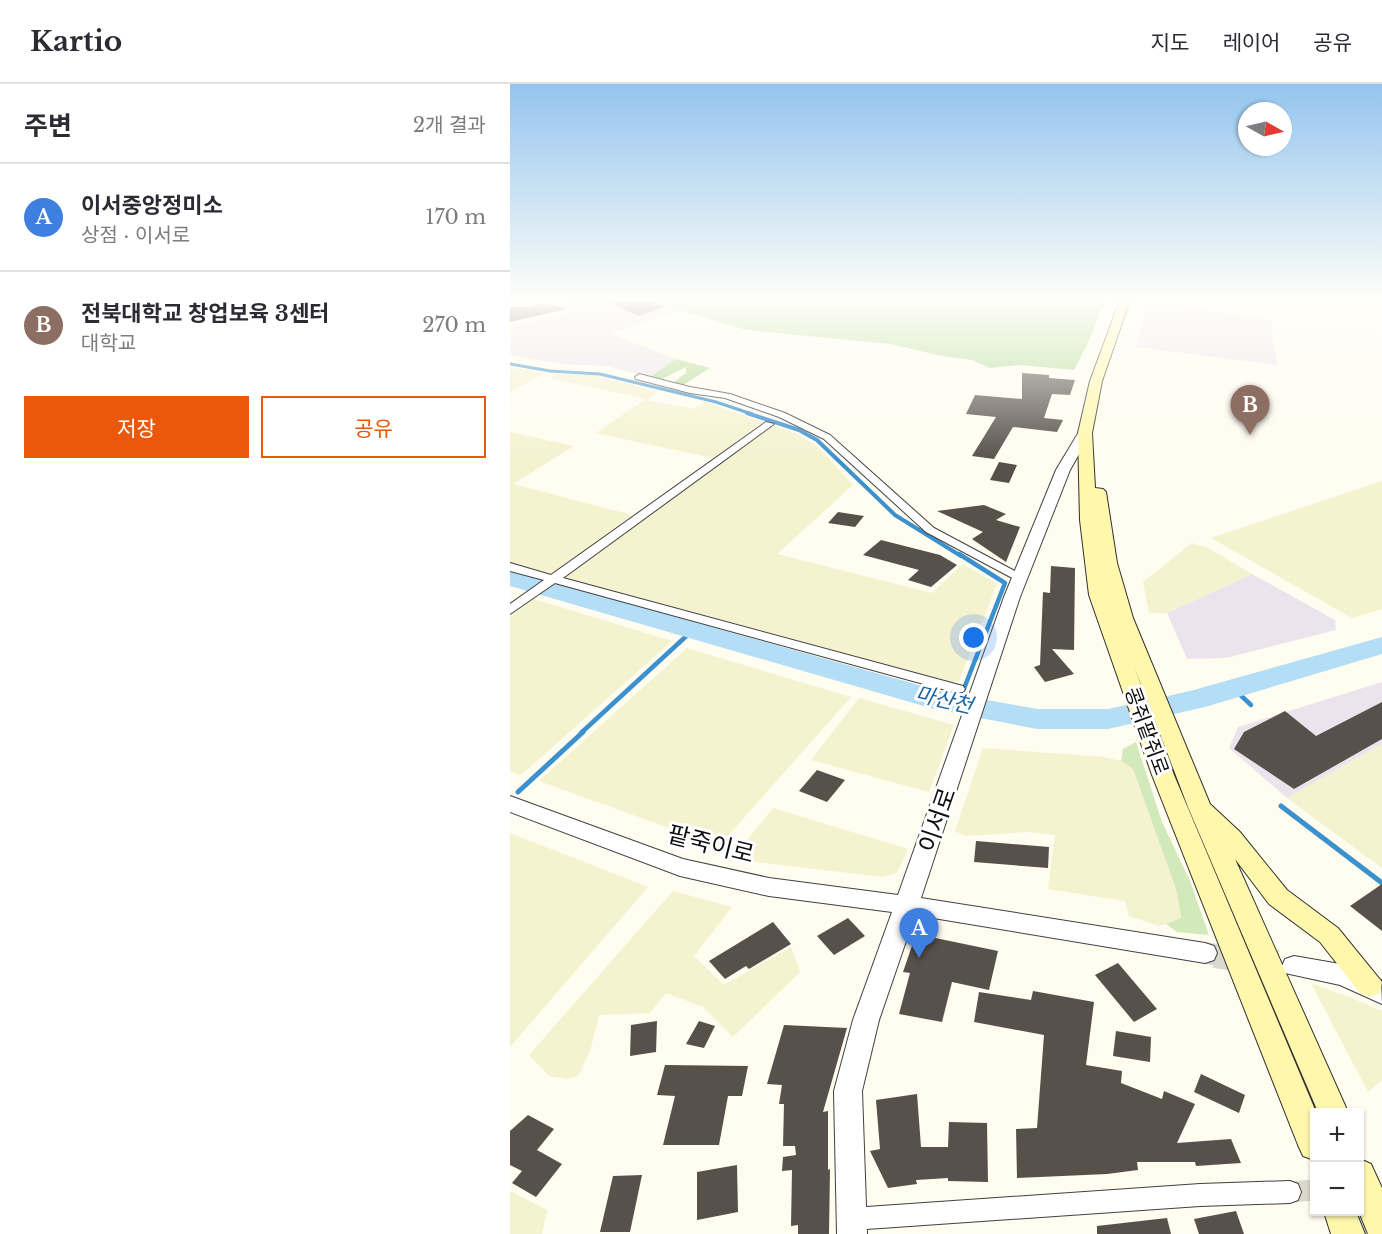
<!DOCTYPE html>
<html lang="ko">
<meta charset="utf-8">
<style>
:root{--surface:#fff;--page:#f2f2f3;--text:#2b2b33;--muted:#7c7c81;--line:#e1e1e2;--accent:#ea580c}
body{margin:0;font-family:"Libre Baskerville","Noto Sans KR",serif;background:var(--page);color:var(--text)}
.controls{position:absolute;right:18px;bottom:18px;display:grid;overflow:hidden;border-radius:0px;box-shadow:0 2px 4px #0004}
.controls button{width:54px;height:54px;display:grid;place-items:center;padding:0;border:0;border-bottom:2px solid var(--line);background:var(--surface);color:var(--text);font:30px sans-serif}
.compass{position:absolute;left:728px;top:18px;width:54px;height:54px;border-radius:50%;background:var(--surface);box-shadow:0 2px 4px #0004;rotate:98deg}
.you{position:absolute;left:464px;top:554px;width:21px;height:21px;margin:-15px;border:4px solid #fff;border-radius:50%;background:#1a73e8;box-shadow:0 0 0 9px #1a73e833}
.badge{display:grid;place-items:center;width:39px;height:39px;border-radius:50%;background:var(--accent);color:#fff;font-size:20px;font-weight:700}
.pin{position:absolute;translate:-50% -50px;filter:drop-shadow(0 2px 3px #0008)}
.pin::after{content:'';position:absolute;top:32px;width:21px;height:18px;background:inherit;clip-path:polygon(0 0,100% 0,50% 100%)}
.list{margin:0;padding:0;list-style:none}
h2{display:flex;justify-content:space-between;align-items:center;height:78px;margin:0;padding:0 24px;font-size:26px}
h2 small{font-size:20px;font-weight:400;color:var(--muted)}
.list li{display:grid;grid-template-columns:39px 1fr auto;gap:18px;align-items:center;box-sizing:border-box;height:108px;padding:0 24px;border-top:2px solid var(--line)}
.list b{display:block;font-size:22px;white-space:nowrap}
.list p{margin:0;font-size:20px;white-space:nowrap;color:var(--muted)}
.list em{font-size:20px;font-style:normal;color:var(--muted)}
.actions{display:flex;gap:12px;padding:18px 24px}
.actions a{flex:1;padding:14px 0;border:2px solid var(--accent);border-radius:0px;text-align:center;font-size:21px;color:var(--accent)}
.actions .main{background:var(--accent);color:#fff}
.map{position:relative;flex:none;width:872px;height:1150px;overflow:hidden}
header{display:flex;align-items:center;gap:36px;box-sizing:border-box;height:84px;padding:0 30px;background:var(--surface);border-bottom:2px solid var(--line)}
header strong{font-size:28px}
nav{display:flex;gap:33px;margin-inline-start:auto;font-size:21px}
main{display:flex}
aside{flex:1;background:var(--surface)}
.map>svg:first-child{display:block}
.industrial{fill:#ece3ed}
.farmland{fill:#f5f2d0}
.green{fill:#d2eab9}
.forest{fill:#b5db98}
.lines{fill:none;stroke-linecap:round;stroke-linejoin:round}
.stream-far3{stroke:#3b91ce;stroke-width:3}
.stream-far2{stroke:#3b91ce;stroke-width:4}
.stream-far1{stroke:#3b91ce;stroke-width:4.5}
.stream{stroke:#3b91ce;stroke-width:5}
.river{fill:#b4ddf6;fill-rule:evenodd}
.building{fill:#57504b}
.minor-tunnel{stroke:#dbd8ce;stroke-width:21;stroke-dasharray:21 10;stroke-linecap:butt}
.tertiary-tunnel-far1{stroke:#dbd8ce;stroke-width:22;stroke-dasharray:22 11;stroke-linecap:butt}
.tertiary-tunnel{stroke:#dbd8ce;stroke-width:28;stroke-dasharray:28 14;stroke-linecap:butt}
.minor-casing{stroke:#414141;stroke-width:2}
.tertiary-casing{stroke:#414141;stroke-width:2}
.secondary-casing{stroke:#303030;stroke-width:2}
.minor{fill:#fff;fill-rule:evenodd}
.tertiary{fill:#fff;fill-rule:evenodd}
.secondary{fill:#fff7ab;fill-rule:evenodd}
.labels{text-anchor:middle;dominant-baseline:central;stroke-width:6;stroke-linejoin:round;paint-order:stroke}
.street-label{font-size:20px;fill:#0e0e0e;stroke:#fff}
.water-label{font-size:21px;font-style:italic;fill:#1763a1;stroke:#fff}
.near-street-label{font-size:24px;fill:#0e0e0e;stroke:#fff}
</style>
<header>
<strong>Kartio</strong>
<nav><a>지도</a><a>레이어</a><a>공유</a></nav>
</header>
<main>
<aside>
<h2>주변<small>2개 결과</small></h2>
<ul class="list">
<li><span class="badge" style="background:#3f7fe0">A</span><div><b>이서중앙정미소</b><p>상점 · 이서로</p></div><em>170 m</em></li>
<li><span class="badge" style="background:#8d6e63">B</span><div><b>전북대학교 창업보육 3센터</b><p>대학교</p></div><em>270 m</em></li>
</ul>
<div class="actions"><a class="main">저장</a><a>공유</a></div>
</aside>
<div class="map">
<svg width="872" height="1150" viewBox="0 0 872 1150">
<rect width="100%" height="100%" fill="#fffcf0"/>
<!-- industrial -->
<g class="industrial">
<path d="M 48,216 L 137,216 L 173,225 L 103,248 L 106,252 L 166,275 L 140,293 L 96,282 L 52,280 L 0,271 L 2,242 L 59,228 Z"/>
<path d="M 637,216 L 761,236 L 767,281 L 626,263 Z"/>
<path d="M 742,490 L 825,536 L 826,546 L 716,574 L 677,575 L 657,529 Z"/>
<path d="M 872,598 L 872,660 L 777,714 L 719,664 L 728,643 Z"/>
</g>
<!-- farmland -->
<g class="farmland">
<path d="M 0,283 L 35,289 L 0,308 Z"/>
<path d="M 47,290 L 82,291 L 148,307 L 138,316 L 182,325 L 195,318 L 252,338 L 203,374 L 86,349 L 136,315 L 39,294 Z"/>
<path d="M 263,341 L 287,350 L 308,363 L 343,401 L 267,470 L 422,509 L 453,480 L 487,500 L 449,597 L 440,599 L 54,494 Z"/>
<path d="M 0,348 L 64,362 L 3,400 L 122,431 L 41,491 L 0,479 Z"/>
<path d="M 872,397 L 872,525 L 842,534 L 701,454 Z"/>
<path d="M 682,459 L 698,464 L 742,490 L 657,529 L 639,529 L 633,498 Z"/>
<path d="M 24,515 L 162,557 L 11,691 L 0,687 L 0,532 Z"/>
<path d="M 177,564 L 341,613 L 209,762 L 29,697 Z"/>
<path d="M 349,614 L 444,641 L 419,708 L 301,676 Z"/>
<path d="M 872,660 L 872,784 L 777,714 Z"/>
<path d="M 473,664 L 594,673 L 611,677 L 623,685 L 667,808 L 671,835 L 649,842 L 619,832 L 615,817 L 538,805 L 545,751 L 518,748 L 455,752 L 445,747 Z"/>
<path d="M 263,724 L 398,765 L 387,789 L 373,793 L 229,776 L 227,769 Z"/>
<path d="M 0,749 L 138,803 L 0,963 Z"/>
<path d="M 163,807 L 222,823 L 184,872 L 214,901 L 281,863 L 290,888 L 223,953 L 193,923 L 156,909 L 140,929 L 89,931 L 81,964 L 69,991 L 58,995 L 39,992 L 19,971 Z"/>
<path d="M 801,899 L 842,914 L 872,927 L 872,996 L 858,1008 Z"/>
<path d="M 0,1107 L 37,1126 L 32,1150 L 0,1150 Z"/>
</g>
<!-- green -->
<path class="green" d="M 626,658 L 652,738 L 680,797 L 699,851 L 667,848 L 656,840 L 671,834 L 667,808 L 623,685 L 611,677 L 613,665 Z"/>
<!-- forest -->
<g class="forest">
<path d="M 137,216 L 595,216 L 579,257 L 564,286 L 511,281 L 480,284 L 462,276 L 432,272 L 380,260 L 236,246 Z"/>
<path d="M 166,275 L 200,284 L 172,302 L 164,298 L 176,289 L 176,283 L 152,295 L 140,293 Z"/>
</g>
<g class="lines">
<!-- stream-far3 -->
<path class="stream-far3" d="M 0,280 L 40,287 L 90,290 L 206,318 L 242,330"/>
<!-- stream-far2 -->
<path class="stream-far2" d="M 237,329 L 289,346 L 307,356 L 385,431 L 451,472"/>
<!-- stream-far1 -->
<g class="stream-far1">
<path d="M 723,604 L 741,621"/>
<path d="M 448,620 L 495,499 L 449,470"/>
<path d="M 71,649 L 184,545"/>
</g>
<!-- stream -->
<g class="stream">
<path d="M 8,708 L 73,648"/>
<path d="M 771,722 L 872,799"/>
</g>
<!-- river -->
<path class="river" d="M 0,486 L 437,609 L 527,625 L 598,625 L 680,607 L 872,553 L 872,570 L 695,623 L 598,645 L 527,645 L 424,625 L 0,502 Z"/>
</g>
<!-- building -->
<g class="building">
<path d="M 92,216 L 133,216 L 154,223 L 129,232 Z"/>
<path d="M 32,219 L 57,225 L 0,238 L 0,223 L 21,223 Z"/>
<path d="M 512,289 L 539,291 L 539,294 L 565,296 L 560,311 L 542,310 L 534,334 L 553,336 L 547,348 L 503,343 L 484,375 L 462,372 L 486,333 L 456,330 L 465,311 L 512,315 Z"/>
<path d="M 489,378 L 507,381 L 499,399 L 480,396 Z"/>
<path d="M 474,421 L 496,430 L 486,436 L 510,443 L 496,478 L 462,455 L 473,448 L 427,427 Z"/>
<path d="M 328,428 L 354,432 L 345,443 L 318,439 Z"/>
<path d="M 371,456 L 430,471 L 447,481 L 421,503 L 398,496 L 409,486 L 353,471 Z"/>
<path d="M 541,482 L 565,484 L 564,566 L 542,565 L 564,590 L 535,598 L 524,583 L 530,581 L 533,508 L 540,509 Z"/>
<path d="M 872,618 L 872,655 L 784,705 L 724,665 L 734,648 L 775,627 L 806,652 Z"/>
<path d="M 307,686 L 335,696 L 317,718 L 289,707 Z"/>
<path d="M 466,757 L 539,763 L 538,784 L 464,778 Z"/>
<path d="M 872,800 L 872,847 L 840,822 Z"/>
<path d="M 338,834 L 355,852 L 324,871 L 307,852 Z"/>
<path d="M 263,838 L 281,860 L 239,885 L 236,882 L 215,895 L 199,877 Z"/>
<path d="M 406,850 L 488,867 L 479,906 L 442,898 L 432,938 L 389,930 L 400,889 L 393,888 Z"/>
<path d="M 608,879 L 647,925 L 624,938 L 585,891 Z"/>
<path d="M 523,907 L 584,918 L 576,981 L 612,987 L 611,999 L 652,1015 L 654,1007 L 685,1020 L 667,1059 L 721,1055 L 731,1079 L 686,1082 L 685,1078 L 627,1078 L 628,1086 L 597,1090 L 507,1094 L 506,1045 L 527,1044 L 534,951 L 464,938 L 469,908 L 521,916 Z"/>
<path d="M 147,937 L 146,968 L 120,972 L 121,941 Z"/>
<path d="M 189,937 L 205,942 L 194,964 L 176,960 Z"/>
<path d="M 274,941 L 337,944 L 313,1028 L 318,1027 L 318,1086 L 320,1085 L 319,1150 L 288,1150 L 288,1141 L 281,1142 L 282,1086 L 272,1087 L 273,1073 L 286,1071 L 285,1062 L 273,1062 L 274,1020 L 269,1020 L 272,1001 L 257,1000 Z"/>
<path d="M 606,947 L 641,953 L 640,978 L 603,972 Z"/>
<path d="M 155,981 L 238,982 L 232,1012 L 218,1012 L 209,1061 L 153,1061 L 165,1012 L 147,1011 Z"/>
<path d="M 691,990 L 735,1011 L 729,1029 L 684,1008 Z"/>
<path d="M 407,1010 L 411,1063 L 438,1063 L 439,1038 L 477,1039 L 478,1098 L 438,1097 L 438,1094 L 406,1096 L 407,1100 L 378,1104 L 360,1067 L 370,1065 L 366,1016 Z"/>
<path d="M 18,1031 L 44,1045 L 27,1066 L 52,1080 L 26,1113 L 2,1099 L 12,1087 L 0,1081 L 0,1047 Z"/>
<path d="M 227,1081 L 228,1128 L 187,1136 L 187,1088 Z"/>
<path d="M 132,1091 L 120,1148 L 90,1148 L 103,1092 Z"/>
<path d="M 726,1127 L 734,1150 L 689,1150 L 684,1135 Z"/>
<path d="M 657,1134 L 661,1150 L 587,1150 L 587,1142 Z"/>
</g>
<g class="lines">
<!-- minor-tunnel -->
<path class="minor-tunnel" d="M 780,1108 L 804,1106"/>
<!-- tertiary-tunnel-far1 -->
<path class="tertiary-tunnel-far1" d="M 695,869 L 714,872"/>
<!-- tertiary-tunnel -->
<path class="tertiary-tunnel" d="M 705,870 L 767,880"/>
<defs>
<g id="minor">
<path d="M 129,290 L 180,303 L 220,310 L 275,329 L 320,351 L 424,444 L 516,493 L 514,496 L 506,496 L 416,448 L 314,355 L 269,333 L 215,314 L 180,309 L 126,295 L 125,293 Z"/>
<path d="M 256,338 L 264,340 L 53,494 L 453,602 L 455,605 L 453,608 L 443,608 L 45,499 L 0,530 L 0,520 L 34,496 L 0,487 L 0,479 L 41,491 Z"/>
<path d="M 780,1097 L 788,1100 L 791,1108 L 788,1116 L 780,1119 L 690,1122 L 342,1146 L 334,1143 L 331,1135 L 334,1127 L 342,1124 L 690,1100 Z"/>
</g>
<g id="tertiary">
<path d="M 575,345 L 581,349 L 560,386 L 510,513 L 411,814 L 695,859 L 704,862 L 707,869 L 704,876 L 695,879 L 405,831 L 369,936 L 352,1007 L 357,1150 L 327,1150 L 324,1007 L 343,936 L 382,828 L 259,812 L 170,792 L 0,728 L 0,712 L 173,775 L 259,794 L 388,811 L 494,513 L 546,386 L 570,346 Z"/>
<path d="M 784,872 L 830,880 L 871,896 L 872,920 L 830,901 L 775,889 L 772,882 L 775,875 Z"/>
</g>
<g id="secondary">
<path d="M 610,216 L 620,216 L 592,297 L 582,349 L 585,404 L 593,405 L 596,408 L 607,479 L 623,534 L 700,720 L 730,748 L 777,806 L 828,844 L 872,898 L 870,909 L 860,913 L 850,909 L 810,858 L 759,820 L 725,775 L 838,1028 L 808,1028 L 678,723 L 624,582 L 664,691 L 806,1028 L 804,1076 L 793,1072 L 788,1061 L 642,691 L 579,511 L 570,436 L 568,349 L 580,297 Z"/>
<path d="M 850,1075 L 861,1080 L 872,1104 L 872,1150 L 858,1150 L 849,1128 Z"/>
<path d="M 814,1128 L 846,1128 L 855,1150 L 821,1150 Z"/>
</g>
</defs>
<!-- minor casing -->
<use href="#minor" class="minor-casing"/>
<!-- tertiary casing -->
<use href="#tertiary" class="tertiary-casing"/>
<!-- secondary casing -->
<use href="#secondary" class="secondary-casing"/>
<!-- minor -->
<use href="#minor" class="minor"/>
<!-- tertiary -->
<use href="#tertiary" class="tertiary"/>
<!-- secondary -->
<use href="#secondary" class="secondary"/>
</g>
<!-- sky -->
<linearGradient id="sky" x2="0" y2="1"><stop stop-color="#93c4ee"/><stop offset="0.57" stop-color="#fffef8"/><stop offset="1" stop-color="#fffef8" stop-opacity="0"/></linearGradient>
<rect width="872" height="377" fill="url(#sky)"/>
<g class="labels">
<!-- street labels -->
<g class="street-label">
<text transform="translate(637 647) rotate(70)">콩쥐팥쥐로</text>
</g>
<!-- water labels -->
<g class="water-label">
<text transform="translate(434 616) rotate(13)">마산천</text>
</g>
<!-- near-street labels -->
<g class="near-street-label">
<text transform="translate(427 736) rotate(-71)">이서로</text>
<text transform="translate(201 760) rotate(14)">팥죽이로</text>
</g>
</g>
</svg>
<div class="controls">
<button>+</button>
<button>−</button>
</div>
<svg class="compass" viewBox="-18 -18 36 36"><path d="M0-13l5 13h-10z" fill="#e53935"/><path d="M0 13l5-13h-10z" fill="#7c7c81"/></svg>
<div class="you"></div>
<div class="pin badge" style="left:409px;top:874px;background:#3f7fe0">A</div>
<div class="pin badge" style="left:740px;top:351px;background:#8d6e63">B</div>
</div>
</main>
